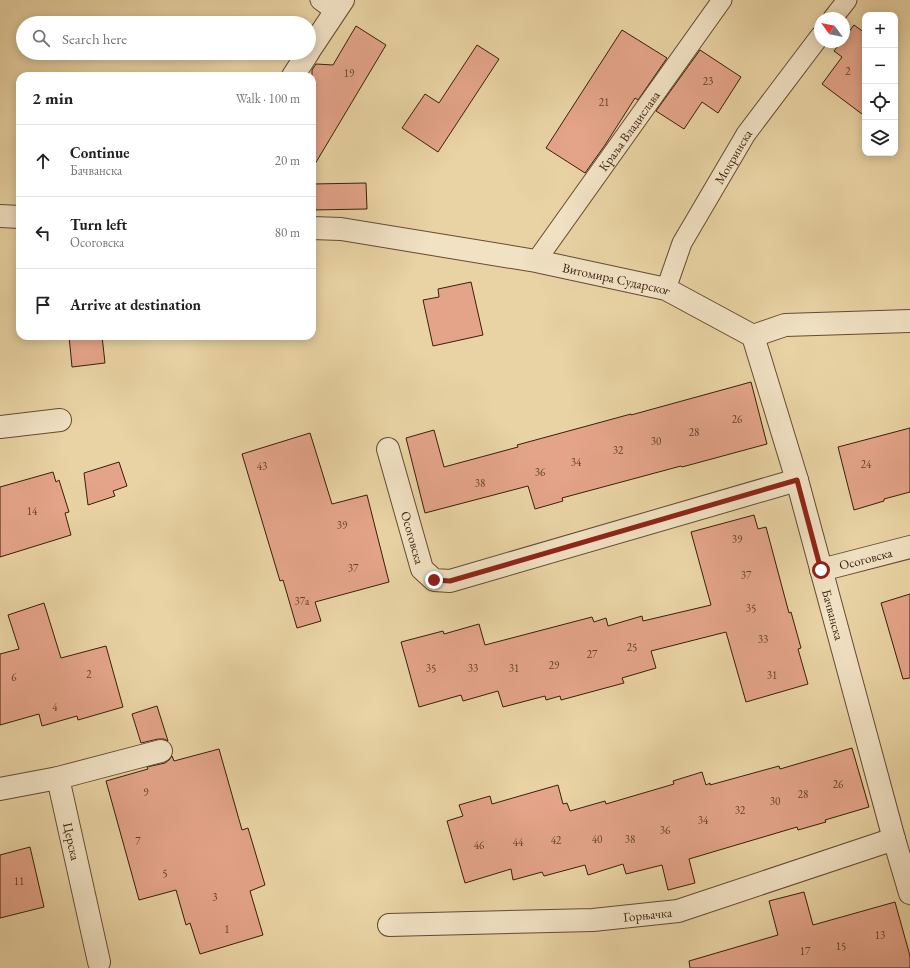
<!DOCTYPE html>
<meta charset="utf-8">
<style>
:root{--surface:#fff;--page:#f2f2f2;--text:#202124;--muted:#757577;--line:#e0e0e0}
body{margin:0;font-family:"EB Garamond",serif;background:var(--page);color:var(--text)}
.controls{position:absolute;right:12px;top:12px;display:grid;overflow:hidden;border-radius:8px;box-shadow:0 2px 10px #0003}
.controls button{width:36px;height:36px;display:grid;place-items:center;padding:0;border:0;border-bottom:1px solid var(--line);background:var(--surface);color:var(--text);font:20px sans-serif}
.compass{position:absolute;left:814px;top:12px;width:36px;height:36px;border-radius:50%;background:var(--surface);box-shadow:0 2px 10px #0003;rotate:303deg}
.stop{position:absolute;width:12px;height:12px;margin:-9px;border:3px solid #8f2418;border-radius:50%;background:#fff}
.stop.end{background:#8f2418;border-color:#fff;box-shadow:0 1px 4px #0008}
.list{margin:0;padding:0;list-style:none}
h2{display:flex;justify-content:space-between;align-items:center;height:52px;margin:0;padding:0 16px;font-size:17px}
h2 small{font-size:13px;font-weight:400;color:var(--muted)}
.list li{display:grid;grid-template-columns:26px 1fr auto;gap:12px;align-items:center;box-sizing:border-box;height:72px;padding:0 16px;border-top:1px solid var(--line)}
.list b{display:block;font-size:15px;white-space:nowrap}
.list p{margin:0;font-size:13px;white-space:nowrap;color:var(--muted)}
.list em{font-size:13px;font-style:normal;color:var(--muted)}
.icon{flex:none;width:22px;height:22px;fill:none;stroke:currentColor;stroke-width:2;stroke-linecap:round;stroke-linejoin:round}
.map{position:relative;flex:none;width:910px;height:968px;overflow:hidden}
.search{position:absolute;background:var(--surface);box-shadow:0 2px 10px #0003;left:16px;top:16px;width:300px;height:44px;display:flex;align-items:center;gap:10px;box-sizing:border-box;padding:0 14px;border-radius:22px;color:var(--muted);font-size:15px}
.panel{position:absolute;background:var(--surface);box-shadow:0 2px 10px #0003;left:16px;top:72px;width:300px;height:268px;border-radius:12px}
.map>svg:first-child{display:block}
.building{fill:#e4a489;stroke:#381e09}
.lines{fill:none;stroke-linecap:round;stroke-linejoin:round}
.lane-casing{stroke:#644b30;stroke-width:21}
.street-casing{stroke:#644b30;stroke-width:24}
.lane{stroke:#f1e2c4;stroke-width:19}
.street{stroke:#f1e2c4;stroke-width:22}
.route{stroke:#8f2418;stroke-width:5}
.labels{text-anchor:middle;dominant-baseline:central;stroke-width:3.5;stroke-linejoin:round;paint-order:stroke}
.number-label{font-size:11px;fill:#634029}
.street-label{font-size:13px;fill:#381e09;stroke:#f1e2c4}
</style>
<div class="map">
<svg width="910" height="968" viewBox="0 0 910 968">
<rect width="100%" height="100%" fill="#e9d3a4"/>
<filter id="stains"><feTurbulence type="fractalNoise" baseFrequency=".005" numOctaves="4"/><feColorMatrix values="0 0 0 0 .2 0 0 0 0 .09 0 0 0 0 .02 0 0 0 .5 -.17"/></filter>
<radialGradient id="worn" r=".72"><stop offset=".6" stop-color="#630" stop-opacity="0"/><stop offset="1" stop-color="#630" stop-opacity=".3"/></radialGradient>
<!-- building -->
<g class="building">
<path d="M 854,25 L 865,33 L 865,109 L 862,114 L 822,84 L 842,57 L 834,51 L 841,42 L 844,42 L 844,38 Z"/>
<path d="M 356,26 L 386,45 L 312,169 L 312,70 L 316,64 L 333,65 Z"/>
<path d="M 622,30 L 667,58 L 638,100 L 635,98 L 605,145 L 585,173 L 546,148 Z"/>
<path d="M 477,45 L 499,59 L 438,152 L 402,128 L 425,94 L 439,103 Z"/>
<path d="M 700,50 L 741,77 L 718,113 L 702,102 L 684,129 L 656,111 Z"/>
<path d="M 366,183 L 367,209 L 312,210 L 312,184 Z"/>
<path d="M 471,282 L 483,335 L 433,346 L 423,300 L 439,297 L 438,289 Z"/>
<path d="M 69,336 L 102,336 L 105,363 L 72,367 Z"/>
<path d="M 751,382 L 767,444 L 682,467 L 681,466 L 562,498 L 563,501 L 535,509 L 528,486 L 425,513 L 406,438 L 434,430 L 444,467 L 518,447 L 517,445 L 631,414 L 631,415 Z"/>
<path d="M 910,428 L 910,492 L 884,499 L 884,501 L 854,510 L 838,447 Z"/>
<path d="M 310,433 L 332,504 L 367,495 L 389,582 L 315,602 L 321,621 L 297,628 L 283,580 L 280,581 L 242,454 Z"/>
<path d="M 119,462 L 127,486 L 113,491 L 115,496 L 88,505 L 84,473 Z"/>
<path d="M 53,472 L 56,482 L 59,480 L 69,512 L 65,513 L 71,535 L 0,557 L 0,487 Z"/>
<path d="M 754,515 L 758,529 L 766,527 L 789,613 L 791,612 L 801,648 L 798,649 L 808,684 L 746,702 L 726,632 L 651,651 L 656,668 L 622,678 L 624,683 L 561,700 L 560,696 L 546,700 L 545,696 L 503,707 L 498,691 L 463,701 L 461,695 L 419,707 L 401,642 L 443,631 L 444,634 L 479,624 L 485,645 L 592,617 L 594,622 L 606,618 L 608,626 L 642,616 L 643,621 L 711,605 L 691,532 Z"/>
<path d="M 910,594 L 910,678 L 903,679 L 881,603 Z"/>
<path d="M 44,603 L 61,658 L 106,646 L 123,707 L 78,720 L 77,716 L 42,726 L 39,714 L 0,725 L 0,654 L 19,649 L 8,615 Z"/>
<path d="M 157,706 L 168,741 L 164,739 L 158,739 L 141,743 L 132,714 Z"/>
<path d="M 852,748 L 869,807 L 825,820 L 826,822 L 798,830 L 797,827 L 689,859 L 695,883 L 668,890 L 662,865 L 626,874 L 623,864 L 588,875 L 585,865 L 544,876 L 542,872 L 513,880 L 511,869 L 465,883 L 447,821 L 463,816 L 459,805 L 490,796 L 492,804 L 558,785 L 563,804 L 567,803 L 570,811 L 605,801 L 606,804 L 674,784 L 673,781 L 702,772 L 706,785 L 710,783 L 710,785 L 779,766 L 780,769 Z"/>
<path d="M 219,749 L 242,830 L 248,828 L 265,885 L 250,891 L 263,935 L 200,954 L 190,923 L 186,925 L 176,890 L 139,900 L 106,781 L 148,769 L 147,767 L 165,763 L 169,760 L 172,756 L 174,761 Z"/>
<path d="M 30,847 L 44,907 L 0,918 L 0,855 Z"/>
<path d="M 804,892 L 813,925 L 895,902 L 910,956 L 910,968 L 690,968 L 689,961 L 778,935 L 769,901 Z"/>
</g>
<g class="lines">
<defs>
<g id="lane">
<path d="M 320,0 L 335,11"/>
<path d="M 833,18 L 847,0"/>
<path id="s1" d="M 536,261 L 722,0"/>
<path id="s2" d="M 666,289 L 682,243 L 746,134 L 820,36"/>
</g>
<g id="street">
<path d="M 309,51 L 343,0"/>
<path d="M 293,76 L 308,53"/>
<path d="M 0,216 L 20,217"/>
<path id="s3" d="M 312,228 L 341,229 L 536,261 L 666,289 L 753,336 L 785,325 L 910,321"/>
<path id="s4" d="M 753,336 L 797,480 L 894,839 L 910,893"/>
<path d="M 0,427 L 60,420"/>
<path id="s5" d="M 388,449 L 422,569 L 434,580 L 450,581 L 797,480"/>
<path id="s6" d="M 821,570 L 910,547"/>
<path d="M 58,778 L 161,751"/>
<path id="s7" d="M 0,789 L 58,778 L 99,962"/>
<path id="s8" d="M 389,925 L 593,920 L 678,911 L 894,839"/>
</g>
</defs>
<!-- lane casing -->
<use href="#lane" class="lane-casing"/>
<!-- street casing -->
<use href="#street" class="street-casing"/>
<!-- lane -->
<use href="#lane" class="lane"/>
<!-- street -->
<use href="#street" class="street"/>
</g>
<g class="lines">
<!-- route -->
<path class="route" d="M 434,580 L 450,581 L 797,480 L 821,570"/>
</g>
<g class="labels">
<!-- number labels -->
<g class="number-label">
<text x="848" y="71">2</text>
<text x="349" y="73">19</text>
<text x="708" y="81">23</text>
<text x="604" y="102">21</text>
<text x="737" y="419">26</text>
<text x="694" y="432">28</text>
<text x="656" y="441">30</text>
<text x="618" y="450">32</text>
<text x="576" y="462">34</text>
<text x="866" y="464">24</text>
<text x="262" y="466">43</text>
<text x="540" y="472">36</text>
<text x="480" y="483">38</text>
<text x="32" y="511">14</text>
<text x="342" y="525">39</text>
<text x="737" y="539">39</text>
<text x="353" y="568">37</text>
<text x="746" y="575">37</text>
<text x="302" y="601">37a</text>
<text x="751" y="608">35</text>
<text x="763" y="639">33</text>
<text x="632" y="647">25</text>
<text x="592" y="654">27</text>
<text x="554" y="665">29</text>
<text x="431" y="668">35</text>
<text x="473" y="668">33</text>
<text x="514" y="668">31</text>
<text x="89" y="674">2</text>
<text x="772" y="675">31</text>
<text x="14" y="677">6</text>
<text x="55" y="707">4</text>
<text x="838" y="784">26</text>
<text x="146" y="792">9</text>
<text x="803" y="794">28</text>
<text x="775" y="801">30</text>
<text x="740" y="810">32</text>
<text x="703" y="820">34</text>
<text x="665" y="830">36</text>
<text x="597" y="839">40</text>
<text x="630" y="839">38</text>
<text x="556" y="840">42</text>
<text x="138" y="841">7</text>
<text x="518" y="842">44</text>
<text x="479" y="845">46</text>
<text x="165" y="873">5</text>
<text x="19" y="881">11</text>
<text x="215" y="897">3</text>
<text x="227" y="929">1</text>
<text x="880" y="935">13</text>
<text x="841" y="946">15</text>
<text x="805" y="951">17</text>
</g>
<!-- street labels -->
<g class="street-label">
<text stroke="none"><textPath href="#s1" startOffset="160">Краља Владислава</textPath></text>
<text stroke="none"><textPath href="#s2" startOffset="149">Мокринска</textPath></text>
<text stroke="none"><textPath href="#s3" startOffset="309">Витомира Сударског</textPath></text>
<text stroke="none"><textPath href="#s5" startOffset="92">Осоговска</textPath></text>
<text stroke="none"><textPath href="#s6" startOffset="46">Осоговска</textPath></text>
<text stroke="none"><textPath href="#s4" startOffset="290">Бачванска</textPath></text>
<text stroke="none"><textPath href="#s7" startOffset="124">Церска</textPath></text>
<text stroke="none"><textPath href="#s8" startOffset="259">Горњачка</textPath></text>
</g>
</g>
<rect width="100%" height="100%" filter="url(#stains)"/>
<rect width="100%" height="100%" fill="url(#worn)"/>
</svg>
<div class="controls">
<button>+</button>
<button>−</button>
<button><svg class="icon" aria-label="locate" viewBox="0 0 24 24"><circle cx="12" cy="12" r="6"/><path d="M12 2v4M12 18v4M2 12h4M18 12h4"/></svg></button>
<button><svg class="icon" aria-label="layers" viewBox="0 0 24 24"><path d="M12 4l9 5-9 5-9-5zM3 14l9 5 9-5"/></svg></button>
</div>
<svg class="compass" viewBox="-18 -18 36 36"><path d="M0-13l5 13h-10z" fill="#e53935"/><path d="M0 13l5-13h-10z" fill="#757577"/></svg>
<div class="stop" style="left:821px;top:570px"></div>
<div class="stop end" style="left:434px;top:580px"></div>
<div class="search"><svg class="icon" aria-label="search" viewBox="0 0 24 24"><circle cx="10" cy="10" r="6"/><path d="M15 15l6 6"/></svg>Search here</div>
<section class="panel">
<h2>2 min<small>Walk · 100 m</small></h2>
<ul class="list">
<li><svg class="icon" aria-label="ahead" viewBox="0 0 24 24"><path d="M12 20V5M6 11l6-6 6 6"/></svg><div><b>Continue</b><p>Бачванска</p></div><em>20 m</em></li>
<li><svg class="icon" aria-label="left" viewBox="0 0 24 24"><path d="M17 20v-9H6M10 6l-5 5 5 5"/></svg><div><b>Turn left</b><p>Осоговска</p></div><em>80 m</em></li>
<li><svg class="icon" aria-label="arrive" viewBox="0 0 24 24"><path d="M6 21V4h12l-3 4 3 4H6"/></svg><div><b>Arrive at destination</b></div></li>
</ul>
</section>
</div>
